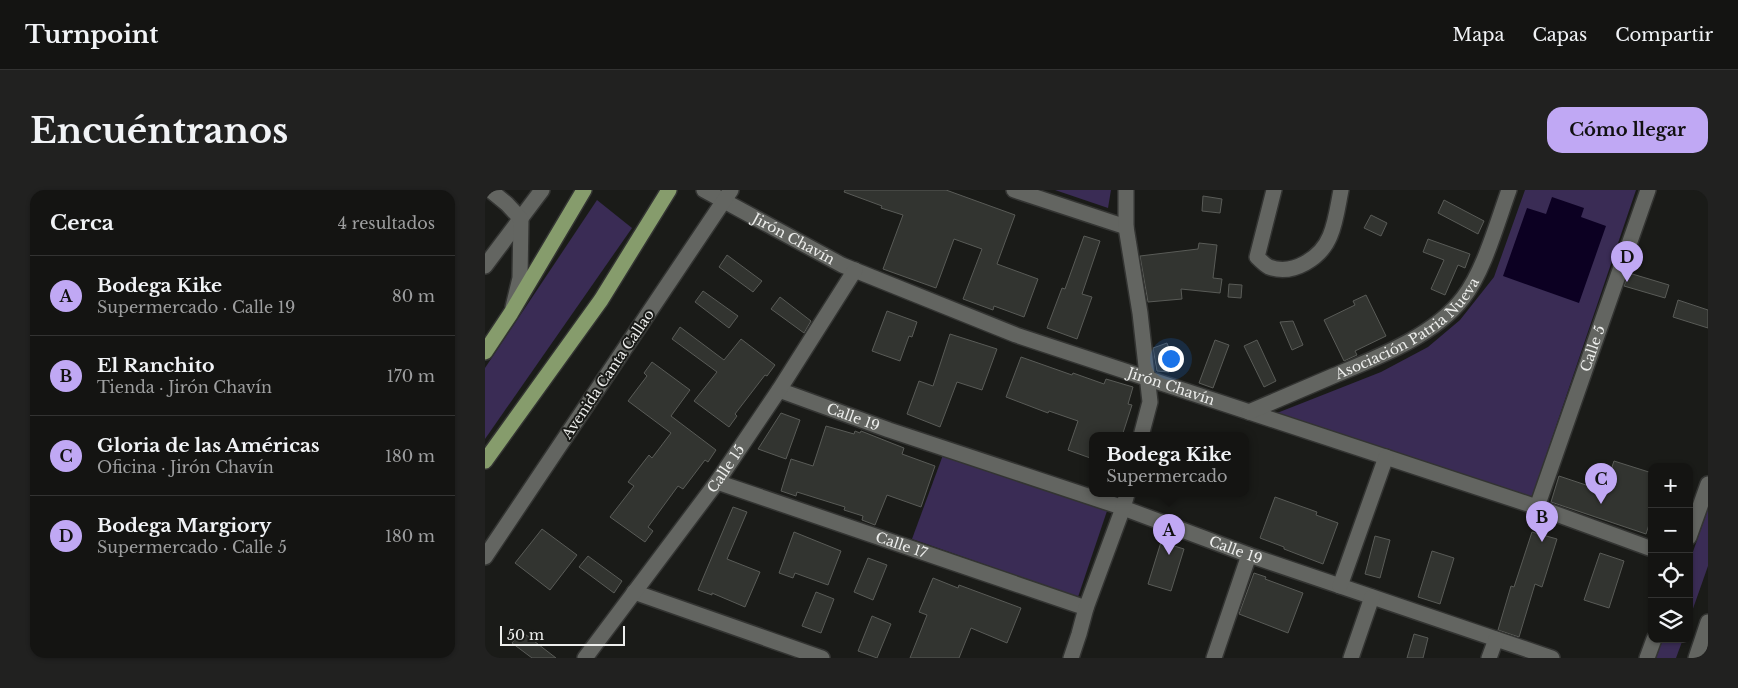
<!DOCTYPE html>
<html lang="es">
<meta charset="utf-8">
<style>
:root{--surface:#141412;--page:#212120;--text:#f1f3f6;--muted:#9d9e9f;--line:#333332;--accent:#c0a8f4}
body{margin:0;font-family:"Libre Baskerville",serif;background:var(--page);color:var(--text)}
.controls{position:absolute;right:15px;bottom:15px;display:grid;overflow:hidden;border-radius:10px;box-shadow:0 1px 4px #0004}
.controls button{width:45px;height:45px;display:grid;place-items:center;padding:0;border:0;border-bottom:1px solid var(--line);background:var(--surface);color:var(--text);font:25px sans-serif}
.scale{position:absolute;left:15px;bottom:12px;width:125px;box-sizing:border-box;padding-left:5px;border:2px solid #edeeec;border-top:0;font-size:14px;line-height:18px;white-space:nowrap;color:#edeeec;-webkit-text-stroke:4px #1a1b18;paint-order:stroke}
.you{position:absolute;left:685px;top:168px;width:18px;height:18px;margin:-12px;border:4px solid #fff;border-radius:50%;background:#1a73e8;box-shadow:0 0 0 8px #1a73e833}
.badge{display:grid;place-items:center;width:32px;height:32px;border-radius:50%;background:var(--accent);color:#111;font-size:16px;font-weight:700}
.pin{position:absolute;translate:-50% -41px;filter:drop-shadow(0 1px 2px #0008)}
.pin::after{content:'';position:absolute;top:26px;width:18px;height:15px;background:inherit;clip-path:polygon(0 0,100% 0,50% 100%)}
.popup{position:absolute;left:604px;top:242px;width:160px;height:65px;box-sizing:border-box;display:grid;place-content:center;border-radius:10px;background:var(--surface);filter:drop-shadow(0 1px 4px #0005);font-size:16px;white-space:nowrap;color:var(--muted)}
.popup b{font-size:19px;color:var(--text)}
.popup::after{content:'';position:absolute;left:50%;top:100%;margin-left:-10px;border:10px solid transparent;border-top-color:var(--surface)}
.list{margin:0;padding:0;list-style:none}
h2{display:flex;justify-content:space-between;align-items:center;height:65px;margin:0;padding:0 20px;font-size:21px}
h2 small{font-size:16px;font-weight:400;color:var(--muted)}
.list li{display:grid;grid-template-columns:32px 1fr auto;gap:15px;align-items:center;box-sizing:border-box;height:80px;padding:0 20px;border-top:1px solid var(--line)}
.list b{display:block;font-size:19px;white-space:nowrap}
.list p{margin:0;font-size:16px;white-space:nowrap;color:var(--muted)}
.list em{font-size:16px;font-style:normal;color:var(--muted)}
.icon{flex:none;width:28px;height:28px;fill:none;stroke:currentColor;stroke-width:2;stroke-linecap:round;stroke-linejoin:round}
.map{position:relative;flex:none;width:1223px;height:468px;overflow:hidden;border-radius:15px}
header{display:flex;align-items:center;gap:30px;box-sizing:border-box;height:70px;padding:0 25px;background:var(--surface);border-bottom:1px solid var(--line)}
header strong{font-size:24px}
nav{display:flex;gap:28px;margin-inline-start:auto;font-size:18px}
.intro{display:flex;align-items:center;justify-content:space-between;box-sizing:border-box;height:120px;padding:0 30px}
h1{margin:0;font-size:35px}
.button{padding:12px 22px;border-radius:15px;background:var(--accent);color:#111;font-size:18px;font-weight:700}
main{display:flex;gap:30px;padding:0 30px}
aside{flex:1;background:var(--surface);border-radius:15px;box-shadow:0 1px 4px #0004}
.map>svg:first-child{display:block}
.green{fill:#3a2c55}
.water{fill:#0c0022}
.building{fill:#323430;stroke:#595b57}
.lines{fill:none;stroke-linecap:round;stroke-linejoin:round}
.street-casing{stroke:#333432;stroke-width:18}
.secondary-casing{stroke:#333432;stroke-width:18}
.primary-casing{stroke:#333432;stroke-width:18}
.street{stroke:#636561;stroke-width:15}
.secondary{stroke:#636561;stroke-width:15}
.primary{stroke:#869c6c;stroke-width:15}
.labels{text-anchor:middle;dominant-baseline:central;stroke-width:4;stroke-linejoin:round;paint-order:stroke}
.street-label{font-size:14px;fill:#edeeec;stroke:#1a1b18}
</style>
<header>
<strong>Turnpoint</strong>
<nav><a>Mapa</a><a>Capas</a><a>Compartir</a></nav>
</header>
<div class="intro"><h1>Encuéntranos</h1><a class="button">Cómo llegar</a></div>
<main>
<aside>
<h2>Cerca<small>4 resultados</small></h2>
<ul class="list">
<li><span class="badge">A</span><div><b>Bodega Kike</b><p>Supermercado · Calle 19</p></div><em>80 m</em></li>
<li><span class="badge">B</span><div><b>El Ranchito</b><p>Tienda · Jirón Chavín</p></div><em>170 m</em></li>
<li><span class="badge">C</span><div><b>Gloria de las Américas</b><p>Oficina · Jirón Chavín</p></div><em>180 m</em></li>
<li><span class="badge">D</span><div><b>Bodega Margiory</b><p>Supermercado · Calle 5</p></div><em>180 m</em></li>
</ul>
</aside>
<div class="map">
<svg width="1223" height="468" viewBox="0 0 1223 468">
<rect width="100%" height="100%" fill="#1a1b18"/>
<!-- green -->
<g class="green">
<path d="M 570,0 L 626,0 L 623,18 Z"/>
<path d="M 1040,0 L 1151,0 L 1045,313 L 792,223 L 896,182 L 943,157 L 975,130 L 1009,87 Z"/>
<path d="M 112,10 L 147,38 L 0,249 L 0,178 Z"/>
<path d="M 458,265 L 622,321 L 593,407 L 427,349 Z"/>
<path d="M 1223,319 L 1223,376 L 1204,430 L 1204,373 Z"/>
<path d="M 1178,449 L 1198,449 L 1191,468 L 1171,468 Z"/>
</g>
<!-- water -->
<path class="water" d="M 1067,7 L 1099,18 L 1096,27 L 1121,36 L 1094,113 L 1018,86 L 1042,18 L 1061,24 Z"/>
<!-- building -->
<g class="building">
<path d="M 360,0 L 461,0 L 530,25 L 512,74 L 553,89 L 539,127 L 509,116 L 508,120 L 478,109 L 497,59 L 469,49 L 451,98 L 398,79 L 418,25 L 396,18 L 397,16 L 359,2 Z"/>
<path d="M 718,6 L 737,9 L 735,23 L 717,21 Z"/>
<path d="M 959,10 L 999,31 L 993,44 L 953,23 Z"/>
<path d="M 886,25 L 902,33 L 896,46 L 879,38 Z"/>
<path d="M 599,46 L 615,51 L 597,104 L 607,107 L 592,149 L 562,138 L 577,98 L 580,99 Z"/>
<path d="M 943,49 L 985,64 L 980,78 L 973,75 L 960,105 L 946,99 L 959,70 L 938,62 Z"/>
<path d="M 714,53 L 732,55 L 728,88 L 737,89 L 735,103 L 696,99 L 697,109 L 663,112 L 655,66 L 713,59 Z"/>
<path d="M 242,65 L 277,91 L 268,102 L 234,77 Z"/>
<path d="M 1144,83 L 1184,95 L 1180,108 L 1139,96 Z"/>
<path d="M 744,94 L 757,95 L 756,108 L 743,107 Z"/>
<path d="M 218,101 L 253,126 L 244,138 L 210,112 Z"/>
<path d="M 881,105 L 901,146 L 870,161 L 872,165 L 859,171 L 839,130 L 870,115 L 868,111 Z"/>
<path d="M 295,107 L 326,131 L 319,143 L 286,119 Z"/>
<path d="M 1193,110 L 1223,120 L 1223,138 L 1188,127 Z"/>
<path d="M 402,121 L 432,132 L 427,147 L 424,146 L 415,171 L 387,161 Z"/>
<path d="M 808,131 L 818,155 L 807,160 L 795,132 Z"/>
<path d="M 195,137 L 239,170 L 256,149 L 290,175 L 282,186 L 280,185 L 250,224 L 252,226 L 244,237 L 209,211 L 232,182 L 187,149 Z"/>
<path d="M 465,144 L 512,159 L 497,200 L 472,192 L 455,237 L 422,224 L 434,191 L 448,196 Z"/>
<path d="M 730,150 L 744,155 L 728,198 L 714,193 Z"/>
<path d="M 772,150 L 791,191 L 779,197 L 759,156 Z"/>
<path d="M 682,153 L 685,161 L 684,182 L 672,181 L 668,158 Z"/>
<path d="M 536,167 L 587,185 L 588,183 L 619,194 L 621,189 L 648,197 L 643,214 L 647,215 L 637,246 L 608,246 L 608,269 L 583,260 L 593,231 L 564,221 L 563,223 L 521,207 Z"/>
<path d="M 167,172 L 205,200 L 186,226 L 231,260 L 223,272 L 220,270 L 198,299 L 193,296 L 163,337 L 168,341 L 160,352 L 125,327 L 149,296 L 143,292 L 164,265 L 167,268 L 186,243 L 143,211 L 162,186 L 159,183 Z"/>
<path d="M 296,223 L 315,230 L 301,269 L 273,259 Z"/>
<path d="M 341,236 L 369,244 L 370,241 L 375,243 L 376,241 L 419,258 L 417,264 L 450,276 L 436,317 L 402,305 L 390,335 L 377,330 L 378,326 L 359,320 L 360,317 L 312,302 L 311,306 L 296,301 L 306,269 L 328,276 Z"/>
<path d="M 1129,271 L 1167,283 L 1167,325 L 1161,344 L 1066,312 L 1074,286 L 1119,301 Z"/>
<path d="M 790,307 L 832,322 L 831,325 L 853,333 L 838,374 L 799,359 L 799,357 L 775,348 Z"/>
<path d="M 248,317 L 262,322 L 242,369 L 275,382 L 260,417 L 227,403 L 227,405 L 213,400 Z"/>
<path d="M 57,339 L 92,365 L 65,400 L 30,373 Z"/>
<path d="M 309,342 L 356,361 L 343,395 L 310,383 L 308,388 L 294,383 Z"/>
<path d="M 1047,342 L 1072,349 L 1057,397 L 1050,394 L 1034,447 L 1013,440 L 1026,396 L 1029,397 Z"/>
<path d="M 890,346 L 905,350 L 895,388 L 880,384 Z"/>
<path d="M 676,352 L 699,359 L 686,401 L 663,394 Z"/>
<path d="M 947,361 L 969,368 L 955,414 L 933,407 Z"/>
<path d="M 1115,363 L 1139,371 L 1124,418 L 1099,410 Z"/>
<path d="M 103,366 L 137,391 L 129,403 L 94,377 Z"/>
<path d="M 383,368 L 402,375 L 388,410 L 369,402 Z"/>
<path d="M 769,383 L 781,387 L 780,389 L 818,403 L 803,443 L 754,424 Z"/>
<path d="M 448,388 L 473,398 L 474,395 L 536,418 L 522,453 L 486,438 L 474,468 L 425,468 L 442,425 L 434,422 Z"/>
<path d="M 331,402 L 349,409 L 336,443 L 317,436 Z"/>
<path d="M 387,426 L 406,434 L 392,468 L 373,461 Z"/>
<path d="M 36,441 L 71,468 L 47,468 L 27,453 Z"/>
<path d="M 929,444 L 943,448 L 938,468 L 922,468 Z"/>
</g>
<g class="lines">
<defs>
<g id="street">
<path id="s1" d="M 219,0 L 357,75 L 531,145 L 1052,317 L 1167,359"/>
<path d="M 529,0 L 641,37"/>
<path d="M 641,0 L 641,37 L 655,123 L 665,212 L 656,246"/>
<path d="M 789,0 L 772,67 C 775,70 780,75 784,77 C 808,86 836,68 845,46 C 851,32 853,15 856,0"/>
<path d="M 0,76 L 57,0"/>
<path id="s2" d="M 294,200 L 404,240 L 633,316 L 764,365 L 1067,468"/>
<path id="s3" d="M 764,222 C 792,210 820,198 848,186 C 891,168 949,146 978,108 C 999,81 1012,33 1024,0"/>
<path id="s4" d="M 232,292 L 601,418"/>
<path id="s5" d="M 1052,317 L 1163,0"/>
<path d="M 855,396 L 901,267"/>
<path d="M 149,402 L 337,468"/>
<path id="s6" d="M 100,468 L 232,292 L 294,200 L 370,80"/>
<path d="M 586,468 L 594,444 L 601,418 L 638,318 L 642,304"/>
<path d="M 729,468 L 764,365"/>
<path d="M 866,468 L 887,407"/>
<path d="M 1004,468 L 1011,449"/>
</g>
<g id="secondary">
<path d="M 5,0 L 22,14 L 36,29 L 35,88 L 28,117"/>
<path d="M 1204,347 L 1223,294"/>
<path d="M 0,367 L 246,0"/>
<path d="M 1162,468 L 1169,449"/>
<path d="M 1211,468 L 1223,432"/>
</g>
<g id="primary">
<path d="M 0,162 L 26,123 L 99,0"/>
<path d="M 0,271 L 116,110 L 184,0"/>
</g>
</defs>
<!-- street casing -->
<use href="#street" class="street-casing"/>
<!-- secondary casing -->
<use href="#secondary" class="secondary-casing"/>
<!-- primary casing -->
<use href="#primary" class="primary-casing"/>
<!-- street -->
<use href="#street" class="street"/>
<!-- secondary -->
<use href="#secondary" class="secondary"/>
<!-- primary -->
<use href="#primary" class="primary"/>
</g>
<g class="labels">
<!-- street labels -->
<g class="street-label">
<text stroke="none"><textPath href="#s1" startOffset="102">Jirón Chavín</textPath></text>
<text stroke="none"><textPath href="#s3" startOffset="181">Asociación Patria Nueva</textPath></text>
<text stroke="none"><textPath href="#s5" startOffset="168">Calle 5</textPath></text>
<text transform="translate(123 184) rotate(-56)">Avenida Canta Callao</text>
<text stroke="none"><textPath href="#s1" startOffset="508">Jirón Chavín</textPath></text>
<text stroke="none"><textPath href="#s2" startOffset="79">Calle 19</textPath></text>
<text stroke="none"><textPath href="#s6" startOffset="236">Calle 15</textPath></text>
<text stroke="none"><textPath href="#s4" startOffset="195">Calle 17</textPath></text>
<text stroke="none"><textPath href="#s2" startOffset="484">Calle 19</textPath></text>
</g>
</g>
</svg>
<div class="controls">
<button>+</button>
<button>−</button>
<button><svg class="icon" aria-label="locate" viewBox="0 0 24 24"><circle cx="12" cy="12" r="6"/><path d="M12 2v4M12 18v4M2 12h4M18 12h4"/></svg></button>
<button><svg class="icon" aria-label="layers" viewBox="0 0 24 24"><path d="M12 4l9 5-9 5-9-5zM3 14l9 5 9-5"/></svg></button>
</div>
<div class="scale">50 m</div>
<div class="you"></div>
<div class="pin badge" style="left:684px;top:365px">A</div>
<div class="popup"><b>Bodega Kike</b>Supermercado</div>
<div class="pin badge" style="left:1057px;top:352px">B</div>
<div class="pin badge" style="left:1116px;top:314px">C</div>
<div class="pin badge" style="left:1142px;top:92px">D</div>
</div>
</main>
